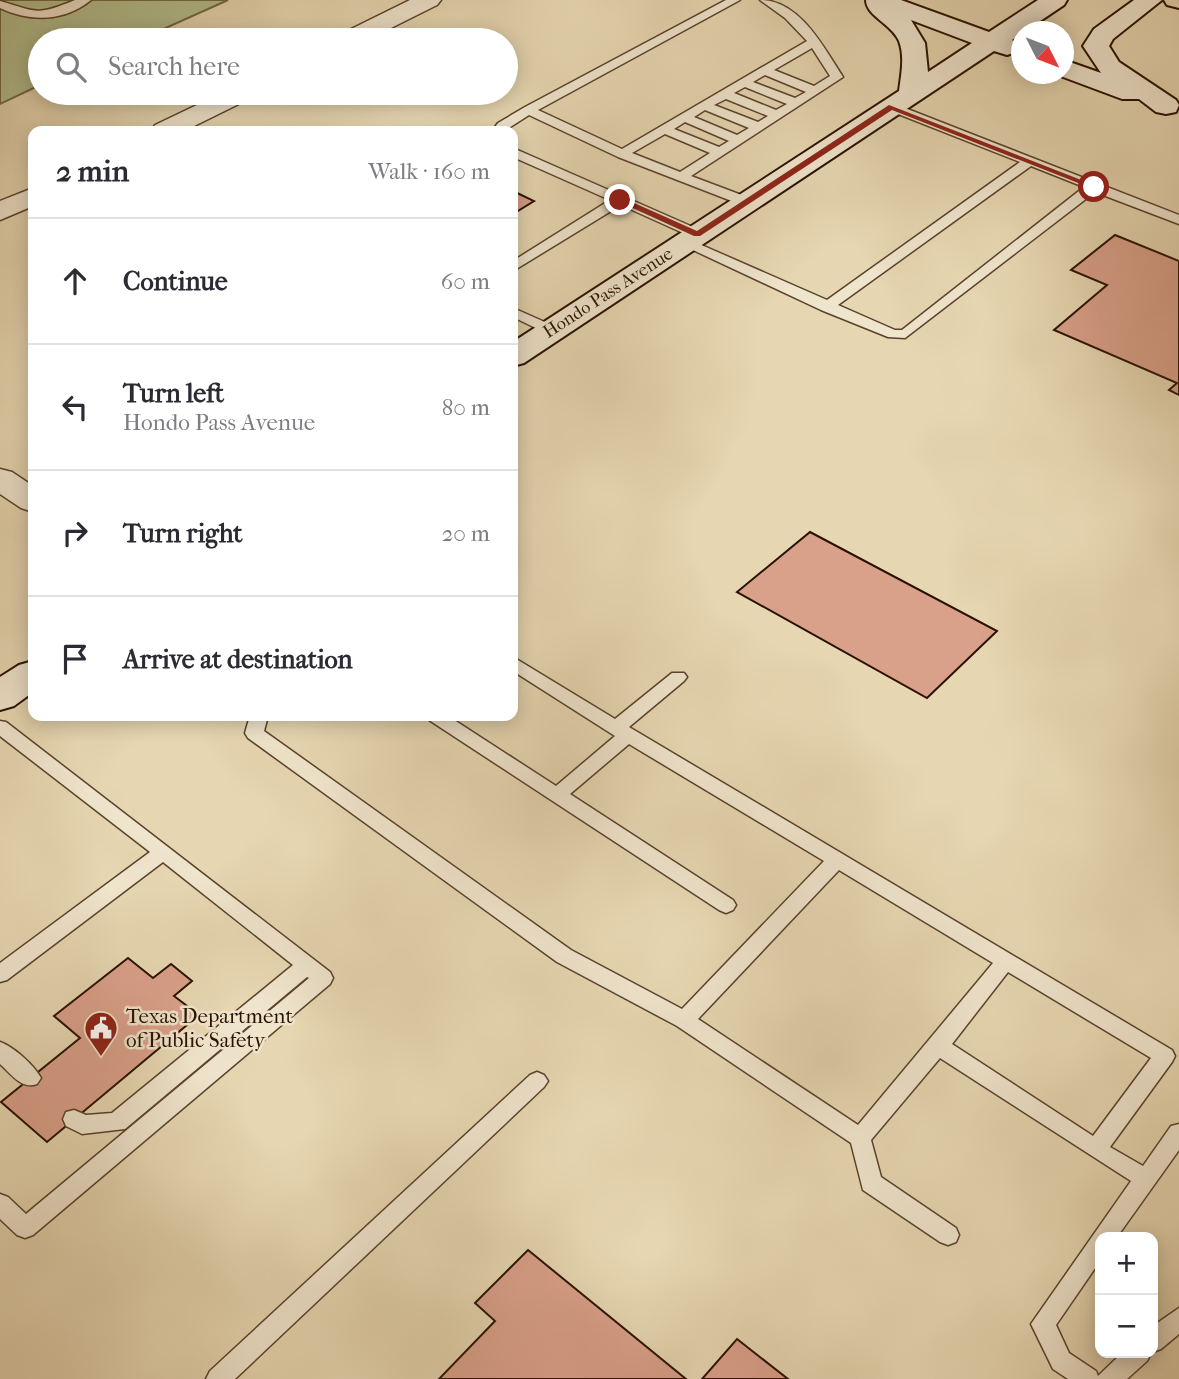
<!DOCTYPE html>
<meta charset="utf-8">
<style>
:root{--surface:#fff;--page:#f2f2f3;--text:#2b2b33;--muted:#7c7c81;--line:#e1e1e2}
body{margin:0;font-family:"IM FELL French Canon",serif;background:var(--page);color:var(--text)}
.controls{position:absolute;right:21px;bottom:21px;display:grid;overflow:hidden;border-radius:14px;box-shadow:0 4px 18px #0003}
.controls button{width:63px;height:63px;display:grid;place-items:center;padding:0;border:0;border-bottom:2px solid var(--line);background:var(--surface);color:var(--text);font:35px sans-serif}
.compass{position:absolute;left:1011px;top:21px;width:63px;height:63px;border-radius:50%;background:var(--surface);box-shadow:0 4px 18px #0003;rotate:132deg}
.stop{position:absolute;width:21px;height:21px;margin:-16px;border:5px solid #8f2418;border-radius:50%;background:#fff}
.stop.end{background:#8f2418;border-color:#fff;box-shadow:0 2px 7px #0008}
.list{margin:0;padding:0;list-style:none}
h2{display:flex;justify-content:space-between;align-items:center;height:91px;margin:0;padding:0 28px;font-size:30px}
h2 small{font-size:23px;font-weight:400;color:var(--muted)}
.list li{display:grid;grid-template-columns:46px 1fr auto;gap:21px;align-items:center;box-sizing:border-box;height:126px;padding:0 28px;border-top:2px solid var(--line)}
.list b{display:block;font-size:26px;white-space:nowrap}
.list p{margin:0;font-size:23px;white-space:nowrap;color:var(--muted)}
.list em{font-size:23px;font-style:normal;color:var(--muted)}
.icon{flex:none;width:38px;height:38px;fill:none;stroke:currentColor;stroke-width:2;stroke-linecap:round;stroke-linejoin:round}
.map{position:relative;flex:none;width:1179px;height:1379px;overflow:hidden}
.search{position:absolute;background:var(--surface);box-shadow:0 4px 18px #0003;left:28px;top:28px;width:490px;height:77px;display:flex;align-items:center;gap:18px;box-sizing:border-box;padding:0 24px;border-radius:38px;color:var(--muted);font-size:26px}
.panel{position:absolute;background:var(--surface);box-shadow:0 4px 18px #0003;left:28px;top:126px;width:490px;height:595px;border-radius:14px}
.map>svg:first-child{display:block}
.green{fill:#b3be8d;stroke:#6e6846;stroke-width:2}
.building{fill:#d9a08a;stroke:#2a1100;stroke-width:2}
.lines{fill:none;stroke-linecap:round;stroke-linejoin:round}
.service-casing{stroke:#59422c;stroke-width:3}
.minor-casing{stroke:#59422c;stroke-width:3}
.secondary-casing{stroke:#2a1100;stroke-width:4}
.motorway-casing{stroke:#2a1100;stroke-width:4}
.service{fill:#efe4cc;fill-rule:evenodd}
.minor{fill:#efe4cc;fill-rule:evenodd}
.secondary{fill:#efe4cc;fill-rule:evenodd}
.motorway{fill:#e6d6b1;fill-rule:evenodd}
.route{fill:#8f2418}
.labels{text-anchor:middle;dominant-baseline:central;stroke-width:5;stroke-linejoin:round;paint-order:stroke}
.far-street-label{font-size:18px;fill:#2a1100;stroke:#efe4cc}
.poi-label{font-size:21px;fill:#2a1100;stroke:#efe4cc;text-anchor:start}
</style>
<div class="map">
<svg width="1179" height="1379" viewBox="0 0 1179 1379">
<rect width="100%" height="100%" fill="#e6d6b1"/>
<filter id="stains"><feTurbulence type="fractalNoise" baseFrequency=".00286" numOctaves="4"/><feColorMatrix values="0 0 0 0 .2 0 0 0 0 .09 0 0 0 0 .02 0 0 0 .5 -.17"/></filter>
<radialGradient id="worn" r=".72"><stop offset=".6" stop-color="#630" stop-opacity="0"/><stop offset="1" stop-color="#630" stop-opacity=".3"/></radialGradient>
<!-- green -->
<path class="green" d="M 0,0 L 228,0 L 139,40 L 40,40 L 40,85 L 0,104 Z"/>
<!-- building -->
<g class="building">
<path d="M 513,191 L 534,201 L 513,214 Z"/>
<path d="M 1115,235 L 1179,261 L 1179,395 L 1169,390 L 1177,383 L 1054,330 L 1107,285 L 1071,270 Z"/>
<path d="M 810,532 L 997,631 L 927,698 L 737,592 Z"/>
<path d="M 128,958 L 153,978 L 171,964 L 192,981 L 174,996 L 199,1015 L 47,1142 L 1,1102 L 80,1038 L 54,1016 Z"/>
<path d="M 528,1250 L 686,1379 L 439,1379 L 495,1321 L 475,1303 Z"/>
<path d="M 737,1339 L 788,1379 L 702,1379 Z"/>
</g>
<g class="lines">
<defs>
<g id="service">
<path d="M 75,0 L 91,0 C 64,22 30,22 0,8 L 0,1 C 38,12 36,16 75,0 Z"/>
<path d="M 726,0 L 740,0 L 538,110 L 622,149 L 807,41 L 785,18 L 760,0 C 800,0 824,48 843,77 L 691,176 L 752,199 L 752,205 L 742,205 L 618,157 L 529,115 L 504,131 L 492,131 L 498,123 L 525,107 ZM 812,48 L 830,76 L 814,86 L 774,70 ZM 765,75 L 806,92 L 795,98 L 753,82 ZM 745,87 L 787,104 L 776,110 L 734,93 ZM 726,99 L 768,116 L 758,122 L 714,105 ZM 705,110 L 749,128 L 737,135 L 694,117 ZM 685,122 L 729,141 L 719,147 L 674,129 ZM 665,134 L 710,153 L 680,172 L 632,153 Z"/>
<path d="M 892,103 L 1179,215 L 1179,224 L 1095,192 L 905,338 L 888,337 L 821,310 L 678,243 L 685,239 L 690,240 L 827,300 L 1020,162 L 888,110 L 888,104 ZM 1031,166 L 1084,187 L 902,330 L 895,330 L 838,305 Z"/>
<path d="M 513,148 L 702,231 L 704,234 L 697,238 L 692,237 L 621,205 L 513,271 L 513,261 L 610,200 L 513,157 Z"/>
<path d="M 513,308 L 556,327 L 558,330 L 551,334 L 546,333 L 513,317 Z"/>
<path d="M 513,657 L 615,719 L 672,673 L 684,673 L 687,677 L 684,681 L 629,727 L 1172,1050 L 1175,1056 L 1172,1062 L 1110,1147 L 1143,1166 L 1171,1126 L 1179,1124 L 1179,1150 L 1117,1237 L 1100,1237 L 1100,1261 L 1056,1325 L 1069,1353 L 1096,1371 L 1098,1376 L 1122,1353 L 1151,1353 L 1147,1361 L 1127,1379 L 1068,1379 L 1053,1369 L 1031,1324 L 1131,1181 L 940,1058 L 871,1140 L 881,1177 L 956,1228 L 959,1235 L 956,1242 L 948,1245 L 940,1242 L 863,1190 L 851,1143 L 677,1026 L 557,962 L 248,738 L 245,733 L 250,716 L 268,716 L 264,731 L 571,950 L 682,1009 L 824,861 L 629,744 L 570,794 L 733,900 L 736,905 L 733,910 L 726,913 L 719,910 L 429,720 L 426,716 L 448,716 L 556,786 L 615,736 L 513,671 ZM 839,870 L 993,963 L 858,1125 L 698,1019 ZM 1008,972 L 1151,1058 L 1093,1136 L 952,1044 Z"/>
<path d="M 0,721 L 6,722 L 330,972 L 333,978 L 330,984 L 33,1235 L 25,1238 L 17,1235 L 0,1219 L 0,1194 L 8,1197 L 26,1214 L 309,978 L 307,977 L 125,1129 L 82,1134 L 66,1126 L 63,1119 L 66,1112 L 74,1110 L 86,1115 L 112,1113 L 293,965 L 163,862 L 7,980 L 0,982 L 0,963 L 150,852 L 0,736 Z"/>
<path d="M 0,1042 C 14,1047 34,1065 41,1078 L 37,1084 C 22,1090 11,1074 0,1064 Z"/>
<path d="M 537,1072 L 544,1075 L 548,1081 L 544,1087 L 235,1379 L 206,1379 L 210,1371 L 530,1075 Z"/>
<path d="M 1179,1308 L 1179,1334 L 1161,1349 L 1153,1352 L 1153,1326 Z"/>
</g>
<g id="minor">
<path d="M 410,0 L 441,0 L 437,5 L 367,40 L 336,40 L 339,35 Z"/>
<path d="M 222,93 L 255,93 L 251,98 L 184,131 L 151,131 L 155,125 Z"/>
<path d="M 33,188 L 33,206 L 0,220 L 0,201 Z"/>
<path d="M 0,469 L 12,472 L 33,486 L 33,512 L 21,508 L 0,494 Z"/>
</g>
<g id="secondary">
<path d="M 866,0 L 901,0 L 989,32 L 1038,0 L 1067,0 L 1064,5 L 1012,40 L 1020,47 L 1016,52 L 1007,55 L 994,51 L 524,363 L 513,366 L 513,342 L 899,91 C 901,75 905,57 899,41 C 892,24 866,16 866,0 ZM 911,20 L 972,43 L 928,72 L 925,43 Z"/>
<path d="M 1134,0 L 1162,0 L 1113,39 L 1109,46 L 1119,62 L 1176,100 L 1179,105 L 1176,112 L 1166,114 L 1156,112 L 1139,99 L 1122,99 L 1055,74 L 1064,74 L 1064,60 L 1101,73 L 1083,46 L 1094,29 Z"/>
<path d="M 33,661 L 33,692 L 14,706 L 0,710 L 0,677 L 19,665 Z"/>
</g>
<path id="motorway" d="M 1164,0 L 1179,0 L 1179,8 L 1167,5 Z"/>
</defs>
<!-- service casing -->
<use href="#service" class="service-casing"/>
<!-- minor casing -->
<use href="#minor" class="minor-casing"/>
<!-- secondary casing -->
<use href="#secondary" class="secondary-casing"/>
<!-- motorway casing -->
<use href="#motorway" class="motorway-casing"/>
<!-- service -->
<use href="#service" class="service"/>
<!-- minor -->
<use href="#minor" class="minor"/>
<!-- secondary -->
<use href="#secondary" class="secondary"/>
<!-- motorway -->
<use href="#motorway" class="motorway"/>
</g>
<!-- route -->
<path class="route" d="M 889,105 L 1099,187 L 1091,188 L 892,110 L 700,236 L 694,236 L 615,200 L 623,198 L 697,231 Z"/>
<!-- icons -->
<defs>
<symbol id="civic-pin" viewBox="-11 -11 22 30"><path d="M0 17L-7.5 6A9.5 9.5 0 1 1 7.5 6Z" fill="#8f2418" stroke="#efe4cc"/><path d="M-.6-6.5H3V-4.5H.6V-3L4-1V1h2V6H-6V1h2V-1L-.6-3ZM-1.2 2.5V6h2.4V2.5Z" fill="#fff"/></symbol>
</defs>
<g fill-rule="evenodd">
<use href="#civic-pin" x="82" y="1009" width="38" height="52"/>
</g>
<g class="labels">
<!-- far-street labels -->
<g class="far-street-label">
<text transform="translate(608 293) rotate(-33)">Hondo Pass Avenue</text>
</g>
<!-- poi labels -->
<g class="poi-label">
<text x="126" y="1016">Texas Department<tspan x="126" dy="24">of Public Safety</tspan></text>
</g>
</g>
<rect width="100%" height="100%" filter="url(#stains)"/>
<rect width="100%" height="100%" fill="url(#worn)"/>
</svg>
<div class="controls">
<button>+</button>
<button>−</button>
</div>
<svg class="compass" viewBox="-18 -18 36 36"><path d="M0-13l5 13h-10z" fill="#e53935"/><path d="M0 13l5-13h-10z" fill="#7c7c81"/></svg>
<div class="stop" style="left:1094px;top:187px"></div>
<div class="stop end" style="left:620px;top:200px"></div>
<div class="search"><svg class="icon" aria-label="search" viewBox="0 0 24 24"><circle cx="10" cy="10" r="6"/><path d="M15 15l6 6"/></svg>Search here</div>
<section class="panel">
<h2>2 min<small>Walk · 160 m</small></h2>
<ul class="list">
<li><svg class="icon" aria-label="ahead" viewBox="0 0 24 24"><path d="M12 20V5M6 11l6-6 6 6"/></svg><div><b>Continue</b></div><em>60 m</em></li>
<li><svg class="icon" aria-label="left" viewBox="0 0 24 24"><path d="M17 20v-9H6M10 6l-5 5 5 5"/></svg><div><b>Turn left</b><p>Hondo Pass Avenue</p></div><em>80 m</em></li>
<li><svg class="icon" aria-label="right" viewBox="0 0 24 24"><path d="M7 20v-9h11M14 6l5 5-5 5"/></svg><div><b>Turn right</b></div><em>20 m</em></li>
<li><svg class="icon" aria-label="arrive" viewBox="0 0 24 24"><path d="M6 21V4h12l-3 4 3 4H6"/></svg><div><b>Arrive at destination</b></div></li>
</ul>
</section>
</div>
